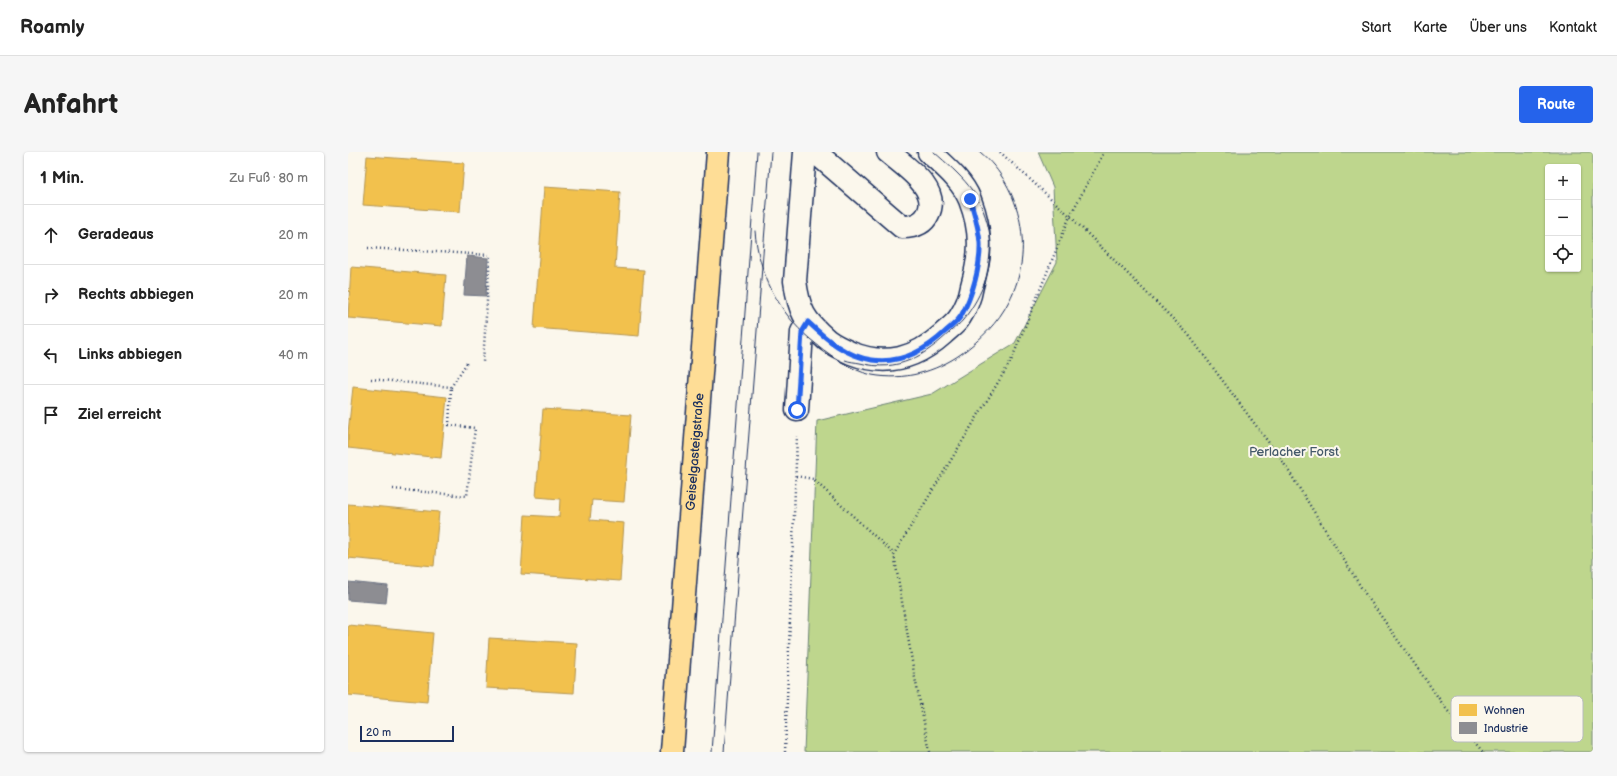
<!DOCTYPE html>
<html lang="de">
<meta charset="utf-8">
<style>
:root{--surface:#fff;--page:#f6f6f6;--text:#222;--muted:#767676;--line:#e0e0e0;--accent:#2563eb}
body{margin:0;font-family:"Balsamiq Sans",sans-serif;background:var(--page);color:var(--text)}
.controls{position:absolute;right:12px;top:12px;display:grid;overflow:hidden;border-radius:4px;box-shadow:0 1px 3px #0004}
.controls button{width:36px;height:36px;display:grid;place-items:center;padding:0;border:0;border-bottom:1px solid var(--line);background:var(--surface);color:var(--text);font:20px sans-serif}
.scale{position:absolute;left:12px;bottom:10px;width:94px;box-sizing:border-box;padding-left:4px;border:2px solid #1b2f5e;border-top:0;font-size:11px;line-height:14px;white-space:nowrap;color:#1b2f5e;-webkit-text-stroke:3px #fbf7ec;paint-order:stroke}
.stop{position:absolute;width:12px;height:12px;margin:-9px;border:3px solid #2563eb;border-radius:50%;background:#fff}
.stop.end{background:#2563eb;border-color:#fff;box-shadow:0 1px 4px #0008}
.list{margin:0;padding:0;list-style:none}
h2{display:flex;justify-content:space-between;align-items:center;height:52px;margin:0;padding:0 16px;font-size:17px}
h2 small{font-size:13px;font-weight:400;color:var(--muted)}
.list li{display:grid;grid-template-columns:26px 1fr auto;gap:12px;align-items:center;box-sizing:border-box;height:60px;padding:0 16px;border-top:1px solid var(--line)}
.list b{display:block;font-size:15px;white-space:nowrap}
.list em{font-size:13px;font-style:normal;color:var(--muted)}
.icon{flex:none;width:22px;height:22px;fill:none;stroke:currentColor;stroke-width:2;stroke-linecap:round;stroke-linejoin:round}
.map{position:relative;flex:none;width:1245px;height:600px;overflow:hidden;border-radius:4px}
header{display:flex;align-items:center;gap:24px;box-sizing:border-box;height:56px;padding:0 20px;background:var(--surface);border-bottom:1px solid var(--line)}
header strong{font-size:19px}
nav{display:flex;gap:22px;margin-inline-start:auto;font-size:14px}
.intro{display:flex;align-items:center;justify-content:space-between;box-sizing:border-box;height:96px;padding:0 24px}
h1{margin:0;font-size:28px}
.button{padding:10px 18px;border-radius:4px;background:var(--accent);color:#fff;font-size:14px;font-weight:700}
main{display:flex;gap:24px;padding:0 24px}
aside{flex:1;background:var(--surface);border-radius:4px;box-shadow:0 1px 3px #0004}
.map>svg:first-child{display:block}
.green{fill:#bed68d;stroke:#6c8276;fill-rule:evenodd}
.homes{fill:#f2c14e;stroke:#b29553}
.industry{fill:#8d8d92;stroke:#6b7182}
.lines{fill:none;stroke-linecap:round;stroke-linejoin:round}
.minor-casing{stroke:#1b2f5e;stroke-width:25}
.major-casing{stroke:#1b2f5e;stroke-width:25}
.path{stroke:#1b2f5e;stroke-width:2.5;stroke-dasharray:1 3;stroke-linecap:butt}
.minor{stroke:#fbf7ec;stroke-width:22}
.major{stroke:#fedd96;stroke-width:22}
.tram{stroke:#1b2f5e;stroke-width:1}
.route{stroke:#2563eb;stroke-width:5}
.labels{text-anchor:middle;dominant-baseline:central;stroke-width:4;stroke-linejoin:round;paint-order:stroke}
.street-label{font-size:13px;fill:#1b2f5e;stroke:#fbf7ec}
.park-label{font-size:13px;fill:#44596a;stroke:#fbf7ec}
.key{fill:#fbf7ec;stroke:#b8bbc1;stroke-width:1}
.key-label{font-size:11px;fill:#1b2f5e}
</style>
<header>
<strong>Roamly</strong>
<nav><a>Start</a><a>Karte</a><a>Über uns</a><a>Kontakt</a></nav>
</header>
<div class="intro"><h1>Anfahrt</h1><a class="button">Route</a></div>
<main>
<aside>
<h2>1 Min.<small>Zu Fuß · 80 m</small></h2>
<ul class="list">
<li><svg class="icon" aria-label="ahead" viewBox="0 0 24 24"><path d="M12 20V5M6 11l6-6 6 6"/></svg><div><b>Geradeaus</b></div><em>20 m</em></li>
<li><svg class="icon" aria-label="right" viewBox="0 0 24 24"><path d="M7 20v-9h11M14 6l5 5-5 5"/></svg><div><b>Rechts abbiegen</b></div><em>20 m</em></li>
<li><svg class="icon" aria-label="left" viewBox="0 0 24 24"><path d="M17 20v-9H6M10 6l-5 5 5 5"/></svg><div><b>Links abbiegen</b></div><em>40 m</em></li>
<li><svg class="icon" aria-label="arrive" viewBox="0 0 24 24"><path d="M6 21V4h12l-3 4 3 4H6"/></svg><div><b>Ziel erreicht</b></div></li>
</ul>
</aside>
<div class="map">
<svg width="1245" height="600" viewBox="0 0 1245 600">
<rect width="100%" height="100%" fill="#fbf7ec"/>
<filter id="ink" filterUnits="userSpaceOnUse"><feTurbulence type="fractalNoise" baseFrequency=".025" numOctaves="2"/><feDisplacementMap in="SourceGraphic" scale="8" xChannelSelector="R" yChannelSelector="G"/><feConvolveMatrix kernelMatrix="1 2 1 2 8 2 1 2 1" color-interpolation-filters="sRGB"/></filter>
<g filter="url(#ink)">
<!-- green -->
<path class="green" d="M 690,0 L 1245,0 L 1245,600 L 456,600 L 469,269 L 584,242 L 667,191 L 709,110 L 705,35 ZM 1200,15 L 1230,15 L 1230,117 L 1200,117 Z"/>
<!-- homes -->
<g class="homes">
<path d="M 19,4 L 116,11 L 112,60 L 15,53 Z"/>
<path d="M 196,35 L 272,40 L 267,116 L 296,118 L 291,184 L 186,176 Z"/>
<path d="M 3,115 L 98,123 L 94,174 L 0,166 Z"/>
<path d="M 5,235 L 99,245 L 93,306 L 0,296 L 0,281 Z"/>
<path d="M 195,257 L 283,263 L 276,350 L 244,348 L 242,368 L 276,371 L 272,429 L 173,422 L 177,363 L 211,365 L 212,347 L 188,345 Z"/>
<path d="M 0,352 L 91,360 L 86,414 L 0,406 Z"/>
<path d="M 0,473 L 85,481 L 79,550 L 0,543 Z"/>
<path d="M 141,486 L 229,491 L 226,541 L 138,536 Z"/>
</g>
<!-- industry -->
<g class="industry">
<path d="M 119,104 L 140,106 L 138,144 L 116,143 Z"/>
<path d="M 0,430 L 40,434 L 38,451 L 0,448 Z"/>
</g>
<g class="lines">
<defs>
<g id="minor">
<path d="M 457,0 L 447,129 C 451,159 456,168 479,188 C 487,194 494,197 503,201 C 538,215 567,207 595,182 C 600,177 608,172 612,165 C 618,156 622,145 624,134 C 633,103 634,79 622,48 C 614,28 596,14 581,0"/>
<path d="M 467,0 L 554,75 C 564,75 575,73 580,62 C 593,37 556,14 540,0"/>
<path d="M 449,258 L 454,180 L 460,170"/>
</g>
<g id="major">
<path id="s1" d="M 324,600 L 370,0"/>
</g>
</defs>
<!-- minor casing -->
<use href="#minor" class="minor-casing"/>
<!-- major casing -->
<use href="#major" class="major-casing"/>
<!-- path -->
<g class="path">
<path d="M 652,0 L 722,64 L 840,182 L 935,310 L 1016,440 L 1099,558 L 1135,600"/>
<path d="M 20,96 L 142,103 L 135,210"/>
<path d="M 23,227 L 103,235 L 120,209"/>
<path d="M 448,324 L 465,327 L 546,402"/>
<path d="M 45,337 L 119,344 L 127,276 L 101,273 L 103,235"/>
<path d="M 437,600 L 449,284"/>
<path d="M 582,600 L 566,521 L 546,402 L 663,209 L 722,64 L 756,0"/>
</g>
<!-- minor -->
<use href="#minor" class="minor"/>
<!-- major -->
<use href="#major" class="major"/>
<!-- tram -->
<g class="tram">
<path d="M 407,79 C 410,120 431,161 462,187 C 479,201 501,218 524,223 C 556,229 587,220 613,202 C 633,187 650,171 661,149 C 687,100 674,35 632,0"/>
<path d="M 497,208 C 502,210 507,210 512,211 C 550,221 577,204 604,178 C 607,175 612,172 615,168 C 635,143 648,110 641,78 C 633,40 613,24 586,0"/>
<path d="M 364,600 L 409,0"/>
<path d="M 376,600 L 423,0"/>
</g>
</g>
</g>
<g class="lines" filter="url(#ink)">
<!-- route -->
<path class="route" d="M 449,258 L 454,180 L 460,170 C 479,188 498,204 524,208 C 553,212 578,198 598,179 C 603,175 609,170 613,164 C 624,145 633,113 632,91 C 631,76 626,61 622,47"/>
</g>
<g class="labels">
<!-- street labels -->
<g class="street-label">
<text stroke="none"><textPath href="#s1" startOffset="301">Geiselgasteigstraße</textPath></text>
</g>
<!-- park labels -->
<g class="park-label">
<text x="946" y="300">Perlacher Forst</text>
</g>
</g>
<!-- legend -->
<rect x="1103" y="544" width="132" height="46" rx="6" class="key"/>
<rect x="1111" y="552" width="18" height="12" fill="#f2c14e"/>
<rect x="1111" y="570" width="18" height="12" fill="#8d8d92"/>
<g class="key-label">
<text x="1136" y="562">Wohnen</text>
<text x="1136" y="580">Industrie</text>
</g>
</svg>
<div class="controls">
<button>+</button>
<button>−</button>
<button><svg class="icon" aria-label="locate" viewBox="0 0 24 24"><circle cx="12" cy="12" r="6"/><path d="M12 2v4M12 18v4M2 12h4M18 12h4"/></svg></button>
</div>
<div class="scale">20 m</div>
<div class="stop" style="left:449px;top:258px"></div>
<div class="stop end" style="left:622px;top:47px"></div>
</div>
</main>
